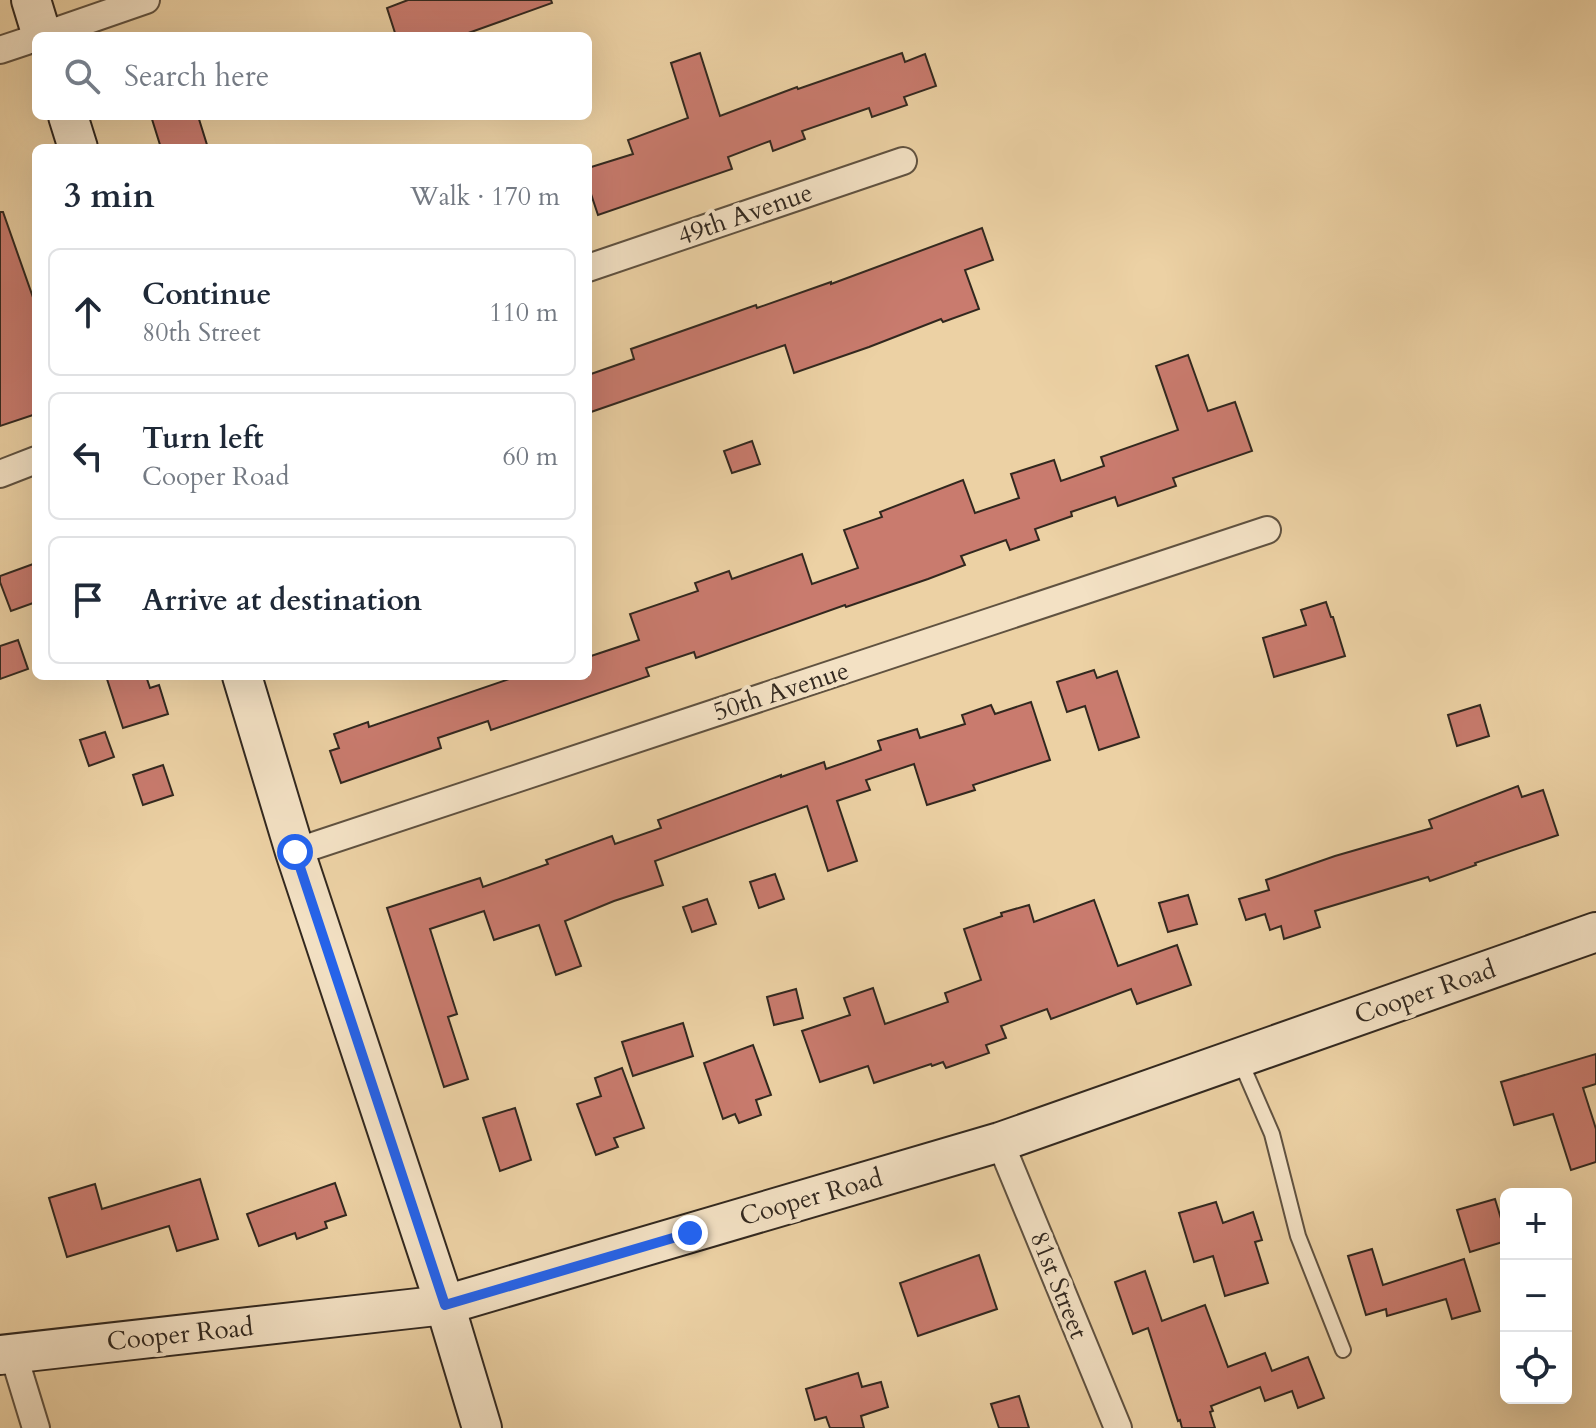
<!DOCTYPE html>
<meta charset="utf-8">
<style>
:root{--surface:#fff;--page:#f6f6f7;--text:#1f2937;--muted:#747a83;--line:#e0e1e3}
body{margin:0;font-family:Cardo,serif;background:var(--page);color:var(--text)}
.controls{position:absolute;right:24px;bottom:24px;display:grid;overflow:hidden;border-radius:12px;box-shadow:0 8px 32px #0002}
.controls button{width:72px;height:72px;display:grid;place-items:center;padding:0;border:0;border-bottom:2px solid var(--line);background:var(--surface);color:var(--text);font:40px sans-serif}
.stop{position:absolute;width:24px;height:24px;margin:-18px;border:6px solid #2563eb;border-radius:50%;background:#fff}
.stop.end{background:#2563eb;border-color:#fff;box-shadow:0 2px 8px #0008}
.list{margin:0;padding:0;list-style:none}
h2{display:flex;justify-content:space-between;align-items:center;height:104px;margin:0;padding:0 32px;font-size:34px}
h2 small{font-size:26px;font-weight:400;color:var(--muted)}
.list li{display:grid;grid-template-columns:52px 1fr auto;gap:24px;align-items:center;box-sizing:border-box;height:128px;margin:0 16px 16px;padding:0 16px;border:2px solid var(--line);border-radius:12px}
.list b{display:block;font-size:30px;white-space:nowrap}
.list p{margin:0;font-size:26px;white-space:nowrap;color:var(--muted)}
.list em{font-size:26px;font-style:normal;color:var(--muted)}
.icon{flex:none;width:44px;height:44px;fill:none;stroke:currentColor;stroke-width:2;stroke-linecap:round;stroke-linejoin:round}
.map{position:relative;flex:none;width:1596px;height:1428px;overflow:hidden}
.search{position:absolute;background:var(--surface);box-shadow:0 8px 32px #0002;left:32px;top:32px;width:560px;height:88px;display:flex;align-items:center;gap:20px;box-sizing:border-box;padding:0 28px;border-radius:12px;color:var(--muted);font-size:30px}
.panel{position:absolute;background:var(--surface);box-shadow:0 8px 32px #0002;left:32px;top:144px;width:560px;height:536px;border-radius:12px}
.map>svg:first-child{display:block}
.building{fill:#c97b6e;stroke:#32281f;stroke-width:2}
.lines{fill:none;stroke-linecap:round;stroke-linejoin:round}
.lane-casing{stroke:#605240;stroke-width:18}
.street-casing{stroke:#605240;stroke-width:30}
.secondary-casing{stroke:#32281f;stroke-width:42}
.lane{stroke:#f3e1c4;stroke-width:14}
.street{stroke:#f3e1c4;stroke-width:26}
.secondary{stroke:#f3e1c4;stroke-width:38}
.route{stroke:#2563eb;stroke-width:10}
.labels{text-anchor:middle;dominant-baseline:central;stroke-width:8;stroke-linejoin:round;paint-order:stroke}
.street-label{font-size:26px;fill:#32281f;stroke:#f3e1c4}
</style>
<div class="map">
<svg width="1596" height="1428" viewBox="0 0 1596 1428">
<rect width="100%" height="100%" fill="#ecd1a4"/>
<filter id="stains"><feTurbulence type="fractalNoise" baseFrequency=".0025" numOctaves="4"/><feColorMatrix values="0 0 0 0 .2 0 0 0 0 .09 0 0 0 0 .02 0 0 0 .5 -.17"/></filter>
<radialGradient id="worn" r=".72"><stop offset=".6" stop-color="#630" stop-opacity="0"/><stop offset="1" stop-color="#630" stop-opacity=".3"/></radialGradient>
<!-- building -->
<g class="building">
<path d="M 408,0 L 551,0 L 552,3 L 460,36 L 396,36 L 387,8 Z"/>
<path d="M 700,53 L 720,116 L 797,87 L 798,89 L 902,53 L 905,62 L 925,54 L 936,86 L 904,97 L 907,105 L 872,117 L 869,108 L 802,131 L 805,139 L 773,151 L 770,141 L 728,157 L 732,169 L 598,215 L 588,185 L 588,168 L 633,154 L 628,140 L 688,118 L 671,63 Z"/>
<path d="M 151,116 L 198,116 L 208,148 L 161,148 Z"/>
<path d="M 0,212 L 3,212 L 36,306 L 36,414 L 0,426 Z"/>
<path d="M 982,228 L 993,260 L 965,270 L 979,309 L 943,322 L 941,319 L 869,347 L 794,373 L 785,345 L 588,413 L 588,375 L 634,359 L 631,349 L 756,305 L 757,308 L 831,282 L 831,284 Z"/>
<path d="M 1188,355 L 1208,411 L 1235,402 L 1252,451 L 1173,478 L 1176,486 L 1118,506 L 1115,497 L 1071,512 L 1072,516 L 1035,529 L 1039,540 L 1010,550 L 1006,540 L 961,556 L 965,565 L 928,579 L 846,607 L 845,605 L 696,658 L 694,652 L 646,668 L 649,676 L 491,730 L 488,721 L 438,738 L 441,748 L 341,783 L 330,751 L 339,748 L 334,734 L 368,722 L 369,727 L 518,676 L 588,676 L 588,657 L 639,640 L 630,614 L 698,591 L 695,583 L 729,571 L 732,579 L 802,554 L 812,584 L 858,568 L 844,530 L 882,517 L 880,512 L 963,480 L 975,513 L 1019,498 L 1011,474 L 1054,460 L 1061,481 L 1104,466 L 1101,457 L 1178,430 L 1156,366 Z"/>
<path d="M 752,441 L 760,464 L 732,473 L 724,451 Z"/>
<path d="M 36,563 L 36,602 L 11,611 L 0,582 L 0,576 Z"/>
<path d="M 1326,602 L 1331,617 L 1333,617 L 1345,656 L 1274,677 L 1263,638 L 1306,625 L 1301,610 Z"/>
<path d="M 18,640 L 28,669 L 0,679 L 0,646 Z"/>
<path d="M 1094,670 L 1097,678 L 1117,671 L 1139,737 L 1099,750 L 1085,706 L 1067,712 L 1057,682 Z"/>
<path d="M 106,676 L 146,676 L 150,688 L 159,685 L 168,714 L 123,728 Z"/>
<path d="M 1031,702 L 1050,760 L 973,785 L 975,790 L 927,805 L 914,764 L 866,780 L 870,790 L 837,801 L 857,861 L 828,871 L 807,806 L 655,861 L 663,885 L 614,901 L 565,921 L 581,966 L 556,975 L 539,925 L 494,940 L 484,911 L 430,929 L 457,1014 L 448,1017 L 468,1079 L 444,1087 L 387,908 L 480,878 L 483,887 L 548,864 L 546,860 L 612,836 L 615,844 L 661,828 L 658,820 L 781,775 L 781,777 L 824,762 L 826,769 L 881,750 L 878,741 L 917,729 L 920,738 L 965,724 L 962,715 L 991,705 L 995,714 Z"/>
<path d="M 1480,705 L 1489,736 L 1457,746 L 1448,715 Z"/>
<path d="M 105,732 L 114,757 L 89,766 L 80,740 Z"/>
<path d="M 163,765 L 173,795 L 143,805 L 133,775 Z"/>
<path d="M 1518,786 L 1522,797 L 1543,790 L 1558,835 L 1475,863 L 1476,865 L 1430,881 L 1428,877 L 1315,911 L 1320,927 L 1284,939 L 1281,926 L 1270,930 L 1265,914 L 1246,920 L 1239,899 L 1269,890 L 1266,880 L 1335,856 L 1432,828 L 1429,820 Z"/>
<path d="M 775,874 L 784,899 L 759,908 L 750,882 Z"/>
<path d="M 1188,895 L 1197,924 L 1168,932 L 1159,903 Z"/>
<path d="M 707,899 L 716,924 L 692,932 L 683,907 Z"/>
<path d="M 1094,900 L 1118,966 L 1177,945 L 1191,985 L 1137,1004 L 1131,989 L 1051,1019 L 1047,1009 L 1001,1026 L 1006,1038 L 986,1045 L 989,1053 L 946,1068 L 943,1062 L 932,1066 L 931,1064 L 874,1083 L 868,1066 L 820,1082 L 802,1031 L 850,1015 L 844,998 L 873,988 L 885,1024 L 948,1002 L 945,993 L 981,980 L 964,929 L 1002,916 L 1001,913 L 1029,905 L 1034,922 Z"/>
<path d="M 796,989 L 803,1018 L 774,1025 L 767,997 Z"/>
<path d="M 683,1023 L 693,1056 L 633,1076 L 622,1042 Z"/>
<path d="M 753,1045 L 771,1095 L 756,1100 L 761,1115 L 739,1123 L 735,1114 L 723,1119 L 704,1063 Z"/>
<path d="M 1596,1054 L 1596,1084 L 1583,1088 L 1596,1129 L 1596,1162 L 1571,1170 L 1553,1114 L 1514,1125 L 1501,1082 Z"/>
<path d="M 622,1068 L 644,1128 L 614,1138 L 618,1147 L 596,1155 L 577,1104 L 601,1096 L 595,1078 Z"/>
<path d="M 515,1108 L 531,1160 L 500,1171 L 483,1118 Z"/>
<path d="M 200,1179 L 218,1239 L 177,1251 L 169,1226 L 67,1257 L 49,1198 L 95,1184 L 102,1209 Z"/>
<path d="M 335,1183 L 346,1215 L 325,1222 L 327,1228 L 297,1239 L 295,1233 L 259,1246 L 247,1214 Z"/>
<path d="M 1495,1199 L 1506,1235 L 1506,1241 L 1470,1252 L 1457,1210 Z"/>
<path d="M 1216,1202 L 1223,1223 L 1253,1212 L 1262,1240 L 1255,1242 L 1268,1283 L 1225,1296 L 1213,1256 L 1194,1262 L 1179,1213 Z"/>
<path d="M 1372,1249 L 1383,1285 L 1464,1259 L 1480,1311 L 1452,1319 L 1446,1299 L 1387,1316 L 1386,1309 L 1366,1315 L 1348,1256 Z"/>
<path d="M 979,1255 L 997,1309 L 918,1336 L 900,1283 Z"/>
<path d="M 1145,1271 L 1162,1321 L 1205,1305 L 1228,1367 L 1265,1353 L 1272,1371 L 1308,1357 L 1324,1398 L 1298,1408 L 1292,1391 L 1265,1401 L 1260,1387 L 1211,1406 L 1213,1411 L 1210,1412 L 1215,1428 L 1182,1428 L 1180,1420 L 1178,1421 L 1148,1328 L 1133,1334 L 1115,1282 Z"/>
<path d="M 858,1373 L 862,1387 L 881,1382 L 888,1407 L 861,1416 L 864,1428 L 830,1428 L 826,1417 L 815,1420 L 806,1389 Z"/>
<path d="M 1019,1396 L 1029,1428 L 999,1428 L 991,1404 Z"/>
</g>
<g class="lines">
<defs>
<path id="lane" d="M 1239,1058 L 1272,1134 L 1298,1236 L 1343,1350"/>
<g id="street">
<path d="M 42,36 L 146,0"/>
<path d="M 0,50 L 36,38"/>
<path d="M 588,268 L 903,161"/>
<path d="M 0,474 L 36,460"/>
<path d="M 295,852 L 1267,530"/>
<path d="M 1000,1142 L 1118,1428"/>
<path d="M 13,1353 L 36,1428"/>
</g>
<g id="secondary">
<path d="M 31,0 L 42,36"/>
<path d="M 68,116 L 78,148"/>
<path d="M 242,676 L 295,852 L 445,1305 L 482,1428"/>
<path d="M 0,1355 L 445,1305 L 1000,1142 L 1596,932"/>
</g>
</defs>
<!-- lane casing -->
<use href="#lane" class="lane-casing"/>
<!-- street casing -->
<use href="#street" class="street-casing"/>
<!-- secondary casing -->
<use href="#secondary" class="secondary-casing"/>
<!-- lane -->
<use href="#lane" class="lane"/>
<!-- street -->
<use href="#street" class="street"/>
<!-- secondary -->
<use href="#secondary" class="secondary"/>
</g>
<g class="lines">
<!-- route -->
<path class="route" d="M 295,852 L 445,1305 L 690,1233"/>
</g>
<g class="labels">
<!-- street labels -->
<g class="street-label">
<text transform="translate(745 214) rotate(-19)">49th Avenue</text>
<text transform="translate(781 691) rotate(-18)">50th Avenue</text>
<text transform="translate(1425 992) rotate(-19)">Cooper Road</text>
<text transform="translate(811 1197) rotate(-16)">Cooper Road</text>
<text transform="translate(1059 1285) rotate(68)">81st Street</text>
<text transform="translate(180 1334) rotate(-6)">Cooper Road</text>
</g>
</g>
<rect width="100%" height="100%" filter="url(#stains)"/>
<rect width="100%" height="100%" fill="url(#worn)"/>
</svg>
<div class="controls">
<button>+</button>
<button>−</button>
<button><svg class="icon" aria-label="locate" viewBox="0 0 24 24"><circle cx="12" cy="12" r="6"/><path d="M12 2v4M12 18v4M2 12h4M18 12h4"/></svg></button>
</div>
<div class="stop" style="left:295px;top:852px"></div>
<div class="stop end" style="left:690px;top:1233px"></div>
<div class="search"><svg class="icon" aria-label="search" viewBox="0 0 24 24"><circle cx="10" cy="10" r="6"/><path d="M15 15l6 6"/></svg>Search here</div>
<section class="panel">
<h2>3 min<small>Walk · 170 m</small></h2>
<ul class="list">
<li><svg class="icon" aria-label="ahead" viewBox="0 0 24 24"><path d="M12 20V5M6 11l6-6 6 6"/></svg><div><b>Continue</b><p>80th Street</p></div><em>110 m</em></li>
<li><svg class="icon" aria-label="left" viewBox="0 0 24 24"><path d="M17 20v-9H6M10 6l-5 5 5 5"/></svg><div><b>Turn left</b><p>Cooper Road</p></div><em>60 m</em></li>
<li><svg class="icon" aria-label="arrive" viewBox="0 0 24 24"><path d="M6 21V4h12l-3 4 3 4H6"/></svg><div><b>Arrive at destination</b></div></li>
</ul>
</section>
</div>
